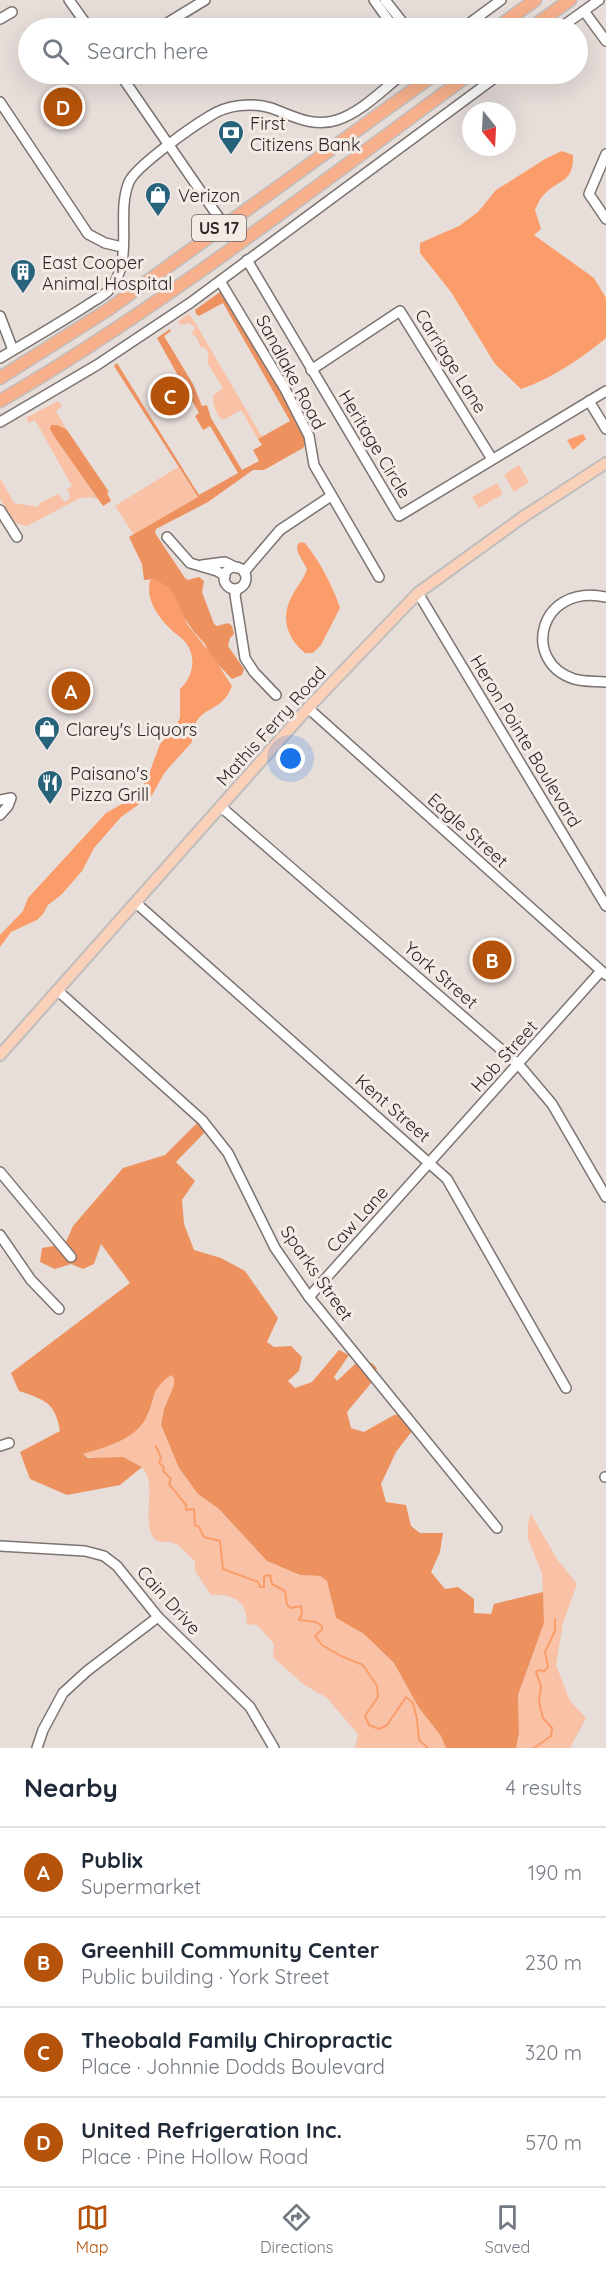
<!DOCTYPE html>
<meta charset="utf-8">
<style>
:root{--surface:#fff;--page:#f2f2f3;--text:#1f2937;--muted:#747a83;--line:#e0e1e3;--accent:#b45309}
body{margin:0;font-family:Quicksand,sans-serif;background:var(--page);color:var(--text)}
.compass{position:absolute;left:462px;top:102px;width:54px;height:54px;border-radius:50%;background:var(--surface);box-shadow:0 6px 24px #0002;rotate:162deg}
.you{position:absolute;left:291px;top:759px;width:21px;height:21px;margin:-15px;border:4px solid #fff;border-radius:50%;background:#1a73e8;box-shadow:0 0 0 9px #1a73e833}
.badge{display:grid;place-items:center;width:39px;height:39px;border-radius:50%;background:var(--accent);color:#fff;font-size:20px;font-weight:700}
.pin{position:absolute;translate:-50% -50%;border:3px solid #fff;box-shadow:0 2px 6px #0006}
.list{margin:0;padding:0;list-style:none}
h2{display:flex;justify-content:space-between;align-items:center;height:78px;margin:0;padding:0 24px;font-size:26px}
h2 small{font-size:20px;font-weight:400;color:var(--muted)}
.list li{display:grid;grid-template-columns:39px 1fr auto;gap:18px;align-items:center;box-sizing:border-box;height:90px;padding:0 24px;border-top:2px solid var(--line)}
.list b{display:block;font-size:22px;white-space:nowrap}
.list p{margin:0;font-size:20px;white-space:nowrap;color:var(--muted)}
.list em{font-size:20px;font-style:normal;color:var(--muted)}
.icon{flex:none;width:33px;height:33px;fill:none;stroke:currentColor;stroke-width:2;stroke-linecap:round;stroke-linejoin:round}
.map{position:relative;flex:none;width:606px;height:1748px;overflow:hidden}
.search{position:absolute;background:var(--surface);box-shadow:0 6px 24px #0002;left:18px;right:18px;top:18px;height:66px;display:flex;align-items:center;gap:15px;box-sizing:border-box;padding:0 21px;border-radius:33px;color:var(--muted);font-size:22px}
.sheet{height:438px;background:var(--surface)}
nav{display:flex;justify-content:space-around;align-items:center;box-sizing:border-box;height:84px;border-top:2px solid var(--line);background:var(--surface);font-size:16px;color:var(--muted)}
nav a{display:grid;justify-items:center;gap:3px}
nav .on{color:var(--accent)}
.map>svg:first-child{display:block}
.green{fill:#f9c1a5}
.forest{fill:#ed915f}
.water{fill:#fa9d6b}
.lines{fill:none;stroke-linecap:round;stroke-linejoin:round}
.stream{stroke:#fa9d6b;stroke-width:2}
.minor-casing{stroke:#7c7470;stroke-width:12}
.major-casing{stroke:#bfbebe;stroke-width:14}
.highway-casing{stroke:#bfbebe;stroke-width:15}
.minor{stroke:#fff;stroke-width:9}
.major{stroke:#fad0b9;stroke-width:10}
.highway{stroke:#f7b08b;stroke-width:12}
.labels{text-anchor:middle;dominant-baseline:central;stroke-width:6;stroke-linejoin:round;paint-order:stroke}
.shield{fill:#f4ebe7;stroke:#67625f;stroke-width:1.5}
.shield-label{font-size:16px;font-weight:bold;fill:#2a2725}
.poi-label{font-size:18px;fill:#2a2725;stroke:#f4ebe7;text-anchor:start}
.street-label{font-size:18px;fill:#2a2725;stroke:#f4ebe7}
</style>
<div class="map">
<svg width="606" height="1748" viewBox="0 0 606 1748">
<rect width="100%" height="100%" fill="#e7deda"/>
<!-- green -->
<g class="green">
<path d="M 188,314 L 193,319 L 262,437 L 258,439 L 241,410 L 223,420 C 216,414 213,406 213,396 L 223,388 L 208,364 C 207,356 211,353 204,347 L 201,348 L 197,338 L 192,334 L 195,327 L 189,323 L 181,325 L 178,322 Z"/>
<path d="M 58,401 L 62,406 L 56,411 L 67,430 L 63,430 L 56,439 L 98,499 L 91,497 L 80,498 L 27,526 L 15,523 L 0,499 L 0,478 L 14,503 L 38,507 L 40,503 L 58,494 L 65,502 L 69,499 L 70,495 L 67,489 L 72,486 L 35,420 L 29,423 L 26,418 Z"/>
<path d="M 519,465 L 529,482 L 514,492 L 504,475 Z"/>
<path d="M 178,467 L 198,497 L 134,535 L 115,506 Z"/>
<path d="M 497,483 L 503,494 L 479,508 L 472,497 Z"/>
<path d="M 170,1374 L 174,1378 L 174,1385 L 164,1409 L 161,1426 L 179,1468 L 198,1494 L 219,1509 L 267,1561 L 300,1575 L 320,1576 L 327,1581 L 336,1618 L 364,1634 L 394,1663 L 419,1708 L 441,1736 L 446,1748 L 355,1748 L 358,1734 L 327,1698 L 303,1684 L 273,1657 L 274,1644 L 257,1625 L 247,1624 C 246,1621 247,1618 246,1615 C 243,1596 226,1595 211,1595 L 195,1571 L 195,1561 C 189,1556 181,1546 174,1543 C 166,1540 159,1545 153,1537 C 141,1519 159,1479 140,1466 C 118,1451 97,1464 83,1454 L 114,1444 L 147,1417 L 154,1390 Z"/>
<path d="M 531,1514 L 557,1559 L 577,1584 L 563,1623 L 556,1665 L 570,1701 L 586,1718 L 570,1748 L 516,1748 L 519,1733 L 518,1695 L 544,1623 L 542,1573 L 528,1539 L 528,1522 Z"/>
</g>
<!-- forest -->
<g class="forest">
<path d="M 220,292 L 224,295 L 276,383 L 306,442 L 303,448 L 264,470 L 253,470 L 208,502 L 156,529 L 155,533 L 185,578 L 188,580 L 199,577 L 204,581 L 202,592 L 214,624 L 217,626 L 228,623 L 232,626 L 234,634 L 230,638 L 228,646 L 244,669 L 242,675 L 232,679 L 211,657 L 205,644 L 194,632 L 161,584 L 154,579 L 144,580 L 142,564 L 129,537 L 198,497 L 114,366 L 117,363 L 199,495 L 238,473 L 210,426 L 203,430 L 195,416 L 199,413 L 157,338 L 170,329 L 171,331 L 164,336 L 193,384 L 202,406 L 207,405 L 211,418 L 242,470 L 259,461 L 253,450 L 262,445 L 258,439 L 290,421 L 223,303 L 199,316 L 196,314 L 195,310 Z"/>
<path d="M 51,425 L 57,425 L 67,430 L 109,492 L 107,493 L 111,501 L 103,506 L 56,439 L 50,429 Z"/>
<path d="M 198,1122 L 206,1131 L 176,1162 L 195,1181 L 182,1200 L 184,1224 L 194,1250 L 221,1258 L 245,1271 L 278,1318 L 267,1342 L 274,1347 L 291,1346 L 302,1357 L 299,1371 L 288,1381 L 295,1388 L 312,1382 L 339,1350 L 349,1355 L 334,1377 L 337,1381 L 355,1364 L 372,1363 L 377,1368 L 372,1382 L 347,1412 L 351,1428 L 364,1432 L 394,1415 L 412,1413 L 412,1431 L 396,1452 L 381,1484 L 386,1502 L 406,1505 L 411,1526 L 420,1533 L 443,1533 L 440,1552 L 431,1572 L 445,1589 L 458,1587 L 474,1599 L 474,1613 L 491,1614 L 494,1604 L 543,1592 L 544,1623 L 518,1695 L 519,1733 L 516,1748 L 446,1748 L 441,1736 L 419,1708 L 394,1663 L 364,1634 L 336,1618 L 327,1581 L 320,1576 L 300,1575 L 267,1561 L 219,1509 L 198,1494 L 179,1468 L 161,1425 L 164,1409 L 174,1385 L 174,1378 L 171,1375 C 148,1392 157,1397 146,1418 C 134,1440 106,1447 83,1454 L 88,1458 L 123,1457 L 142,1467 L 120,1485 L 67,1495 L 30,1479 L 20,1452 L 60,1431 C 55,1402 45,1400 19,1391 L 11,1373 L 130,1283 L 101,1244 L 94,1264 L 83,1269 L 71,1264 L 55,1269 L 40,1262 L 42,1248 L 65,1244 L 73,1226 L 123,1168 L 165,1155 Z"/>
</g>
<!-- water -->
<g class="water">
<path d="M 562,151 L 573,155 C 574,185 557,178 542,197 C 539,200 537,206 535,210 L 541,229 L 534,235 L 594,278 L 606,298 L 606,338 C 582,358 551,379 521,389 L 495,364 L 451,292 L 420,253 L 420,243 L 459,226 L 478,212 L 496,190 L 545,159 Z"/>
<path d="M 583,434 L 586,439 L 573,450 L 567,440 Z"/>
<path d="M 300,542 L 305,543 C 320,562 332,584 340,608 L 321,645 L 313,653 L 305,653 C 286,637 280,616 293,594 C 298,585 304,579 307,569 L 298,553 L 297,546 Z"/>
<path d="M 154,579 L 169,587 L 179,604 L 187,624 L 214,658 L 232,686 C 221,717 193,702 192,742 L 165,772 L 152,795 L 121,817 L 94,848 L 82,871 L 62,894 L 48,905 L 43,914 L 37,920 L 11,932 L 0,947 L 0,935 L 23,911 L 28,898 L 106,813 L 122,804 L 139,791 L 147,779 L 160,744 L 174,729 L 180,718 L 180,689 C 193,677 197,658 186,643 C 183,639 179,636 175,633 C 160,620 145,601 150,580 Z"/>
</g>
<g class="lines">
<!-- stream -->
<g class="stream">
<path d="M 156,1446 L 161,1458 L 159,1463 L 164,1467 L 163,1471 L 171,1479 L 169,1484 L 186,1505 L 186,1510 L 194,1509 L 195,1525 L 199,1527 L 204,1537 L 220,1541 L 223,1569 L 258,1582 L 260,1587 L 264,1587 L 264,1576 L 270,1575 L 272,1584 L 285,1591 L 287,1605 L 291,1608 L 301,1606 L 302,1614 L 299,1620 L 316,1622 L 322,1626 L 322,1630 L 315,1636 L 322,1645 L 341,1656 L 363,1665 L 377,1686 L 378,1697 L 365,1716 L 369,1725 L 379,1729 L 387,1725 L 406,1697 L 413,1703 L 417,1719 L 419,1740 L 428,1748"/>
<path d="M 534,1748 L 551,1736 L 552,1728 L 543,1718 L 539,1702 L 541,1686 L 536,1672 L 538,1670 L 544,1671 L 548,1667 L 545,1652 L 555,1631 L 555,1619"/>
</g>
<defs>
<g id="minor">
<path d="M 69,0 L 89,28"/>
<path d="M 374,0 L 394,28"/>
<path d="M 385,0 L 407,28"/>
<path d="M 584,11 L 606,41"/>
<path d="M 0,19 L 12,12"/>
<path d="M 159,28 L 205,0"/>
<path d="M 463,28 L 501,0"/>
<path d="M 560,28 L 599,0"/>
<path d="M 120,74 L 237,244"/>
<path d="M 0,102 L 88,234 L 105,243 L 122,247"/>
<path d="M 606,154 L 589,194 L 606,219"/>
<path d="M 247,260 L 399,516 L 606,391"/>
<path d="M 220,281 L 285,389 L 309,436 L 314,465 L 379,577"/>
<path d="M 0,316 L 13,350"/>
<path d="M 0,358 C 29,341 58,324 86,306 C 93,301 102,297 108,291 C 136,262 115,215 129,182 C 136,166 193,126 210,116 C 226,105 252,102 271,108 C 293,116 313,128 337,120 C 362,112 383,89 403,74"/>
<path d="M 311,370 L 400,311 L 492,459"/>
<path d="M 589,401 L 606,429"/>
<path d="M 0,422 L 97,365 L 190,303 L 500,74"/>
<path d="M 0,510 L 17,537"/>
<path d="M 167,537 L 190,563 L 217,571 L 225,576"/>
<path d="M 202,565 L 225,562 L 237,568"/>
<circle cx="235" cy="578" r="11"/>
<path d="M 244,572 L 280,530 L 331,496"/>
<path d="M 237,589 L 235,595 L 245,658 L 254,672 L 276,695"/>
<path d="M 418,593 L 606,906"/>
<path d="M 606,597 C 538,583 521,662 574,679 C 584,682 595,681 606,682"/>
<path d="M 308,708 L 606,975"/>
<path d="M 0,800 L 11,798 L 8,806 L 0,815"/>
<path d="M 221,807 L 519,1065 L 552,1104 L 606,1197"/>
<path d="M 136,903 L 447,1179 L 566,1388"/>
<path d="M 58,991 L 202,1120 L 228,1153 L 275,1248 L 309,1297 L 497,1528"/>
<path d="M 0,1172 L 71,1257"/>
<path d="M 0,1235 L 31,1280 L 59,1309"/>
<path d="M 309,1297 L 601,971"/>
<path d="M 0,1446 L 9,1443"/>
<path d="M 605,1477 L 606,1477"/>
<path d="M 0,1546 L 85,1551 L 104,1556 L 117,1566 L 158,1617 L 250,1707 L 274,1748"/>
<path d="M 37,1748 L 43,1730 L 63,1693 L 87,1671 L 158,1617"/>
</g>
<path id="major" d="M 0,1055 L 308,708 L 418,593 L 523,517 L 606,463"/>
<g id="highway">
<path d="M 497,28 L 535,0"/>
<path d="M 531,28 L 570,0"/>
<path d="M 0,378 L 109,309 L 435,74"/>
<path d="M 0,401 C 165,305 316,186 470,74"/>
</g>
</defs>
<!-- minor casing -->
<use href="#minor" class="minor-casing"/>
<!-- major casing -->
<use href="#major" class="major-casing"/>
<!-- highway casing -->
<use href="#highway" class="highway-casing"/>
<!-- minor -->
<use href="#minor" class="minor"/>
<!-- major -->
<use href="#major" class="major"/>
<!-- highway -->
<use href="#highway" class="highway"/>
</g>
<!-- icons -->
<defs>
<symbol id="bank-pin" viewBox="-11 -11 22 30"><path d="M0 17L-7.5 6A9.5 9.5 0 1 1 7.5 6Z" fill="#28637c" stroke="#f4ebe7"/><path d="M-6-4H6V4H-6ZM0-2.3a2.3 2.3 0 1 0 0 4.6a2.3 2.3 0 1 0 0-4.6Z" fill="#fff"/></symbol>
<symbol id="shop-pin" viewBox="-11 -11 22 30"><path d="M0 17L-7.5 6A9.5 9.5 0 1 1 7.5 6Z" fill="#28637c" stroke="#f4ebe7"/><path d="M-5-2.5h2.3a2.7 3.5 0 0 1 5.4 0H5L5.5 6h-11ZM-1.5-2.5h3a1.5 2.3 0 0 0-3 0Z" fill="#fff"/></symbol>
<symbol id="building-pin" viewBox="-11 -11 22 30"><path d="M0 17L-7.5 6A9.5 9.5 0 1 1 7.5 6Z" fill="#28637c" stroke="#f4ebe7"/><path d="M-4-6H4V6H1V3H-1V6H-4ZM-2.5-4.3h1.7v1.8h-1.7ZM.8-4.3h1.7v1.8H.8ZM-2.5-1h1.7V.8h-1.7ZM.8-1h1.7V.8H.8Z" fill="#fff"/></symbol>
<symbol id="restaurant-pin" viewBox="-11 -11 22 30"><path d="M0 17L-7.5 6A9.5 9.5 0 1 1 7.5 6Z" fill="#28637c" stroke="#f4ebe7"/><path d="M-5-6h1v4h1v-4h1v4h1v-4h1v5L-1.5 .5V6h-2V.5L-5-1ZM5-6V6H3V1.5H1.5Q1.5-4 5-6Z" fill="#fff"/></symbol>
</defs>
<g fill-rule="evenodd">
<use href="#bank-pin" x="216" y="118" width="30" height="40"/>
<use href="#shop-pin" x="143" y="180" width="30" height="40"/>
<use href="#building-pin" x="8" y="257" width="30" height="40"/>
<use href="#shop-pin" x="32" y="714" width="30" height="40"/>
<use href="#restaurant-pin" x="35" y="768" width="30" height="40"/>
</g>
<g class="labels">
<!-- shield labels -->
<rect class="shield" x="192" y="215" width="54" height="26" rx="4.5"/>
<g class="shield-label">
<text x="219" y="228">US 17</text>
</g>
<!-- poi labels -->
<g class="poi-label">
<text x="250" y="123">First<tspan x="250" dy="21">Citizens Bank</tspan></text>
<text x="178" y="195">Verizon</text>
<text x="42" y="262">East Cooper<tspan x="42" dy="21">Animal Hospital</tspan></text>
<text x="66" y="729">Clarey's Liquors</text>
<text x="70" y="773">Paisano's<tspan x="70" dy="21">Pizza Grill</tspan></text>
</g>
<!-- street labels -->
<g class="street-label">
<text transform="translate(451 361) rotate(58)">Carriage Lane</text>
<text transform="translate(291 372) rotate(62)">Sandlake Road</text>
<text transform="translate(375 444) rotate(59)">Heritage Circle</text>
<text transform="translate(271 726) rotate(-48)">Mathis Ferry Road</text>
<text transform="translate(526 741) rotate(59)">Heron Pointe Boulevard</text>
<text transform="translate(468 830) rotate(42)">Eagle Street</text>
<text transform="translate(441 975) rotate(41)">York Street</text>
<text transform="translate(504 1056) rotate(-48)">Hob Street</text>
<text transform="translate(393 1108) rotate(41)">Kent Street</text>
<text transform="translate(357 1219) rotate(-48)">Caw Lane</text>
<text transform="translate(317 1273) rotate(55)">Sparks Street</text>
<text transform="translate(169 1600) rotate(48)">Cain Drive</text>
</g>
</g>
</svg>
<svg class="compass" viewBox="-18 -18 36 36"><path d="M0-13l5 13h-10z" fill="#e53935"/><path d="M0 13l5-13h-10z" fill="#747a83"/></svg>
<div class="you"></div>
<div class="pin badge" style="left:71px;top:691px">A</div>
<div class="pin badge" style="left:492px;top:960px">B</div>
<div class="pin badge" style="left:170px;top:396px">C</div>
<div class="pin badge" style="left:63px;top:107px">D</div>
<div class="search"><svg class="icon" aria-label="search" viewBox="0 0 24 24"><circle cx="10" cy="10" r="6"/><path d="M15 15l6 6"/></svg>Search here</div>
</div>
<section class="sheet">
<h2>Nearby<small>4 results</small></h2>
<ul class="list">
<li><span class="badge">A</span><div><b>Publix</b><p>Supermarket</p></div><em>190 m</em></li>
<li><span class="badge">B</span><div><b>Greenhill Community Center</b><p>Public building · York Street</p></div><em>230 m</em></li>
<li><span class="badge">C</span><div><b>Theobald Family Chiropractic</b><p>Place · Johnnie Dodds Boulevard</p></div><em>320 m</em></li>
<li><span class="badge">D</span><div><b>United Refrigeration Inc.</b><p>Place · Pine Hollow Road</p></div><em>570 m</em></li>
</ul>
</section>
<nav>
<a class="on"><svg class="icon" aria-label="map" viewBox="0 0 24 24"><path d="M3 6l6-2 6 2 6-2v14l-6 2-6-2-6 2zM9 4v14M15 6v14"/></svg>Map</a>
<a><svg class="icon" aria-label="directions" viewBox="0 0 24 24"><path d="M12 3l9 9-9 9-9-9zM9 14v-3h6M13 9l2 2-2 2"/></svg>Directions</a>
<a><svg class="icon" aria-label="saved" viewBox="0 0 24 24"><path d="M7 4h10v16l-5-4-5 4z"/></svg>Saved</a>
</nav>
